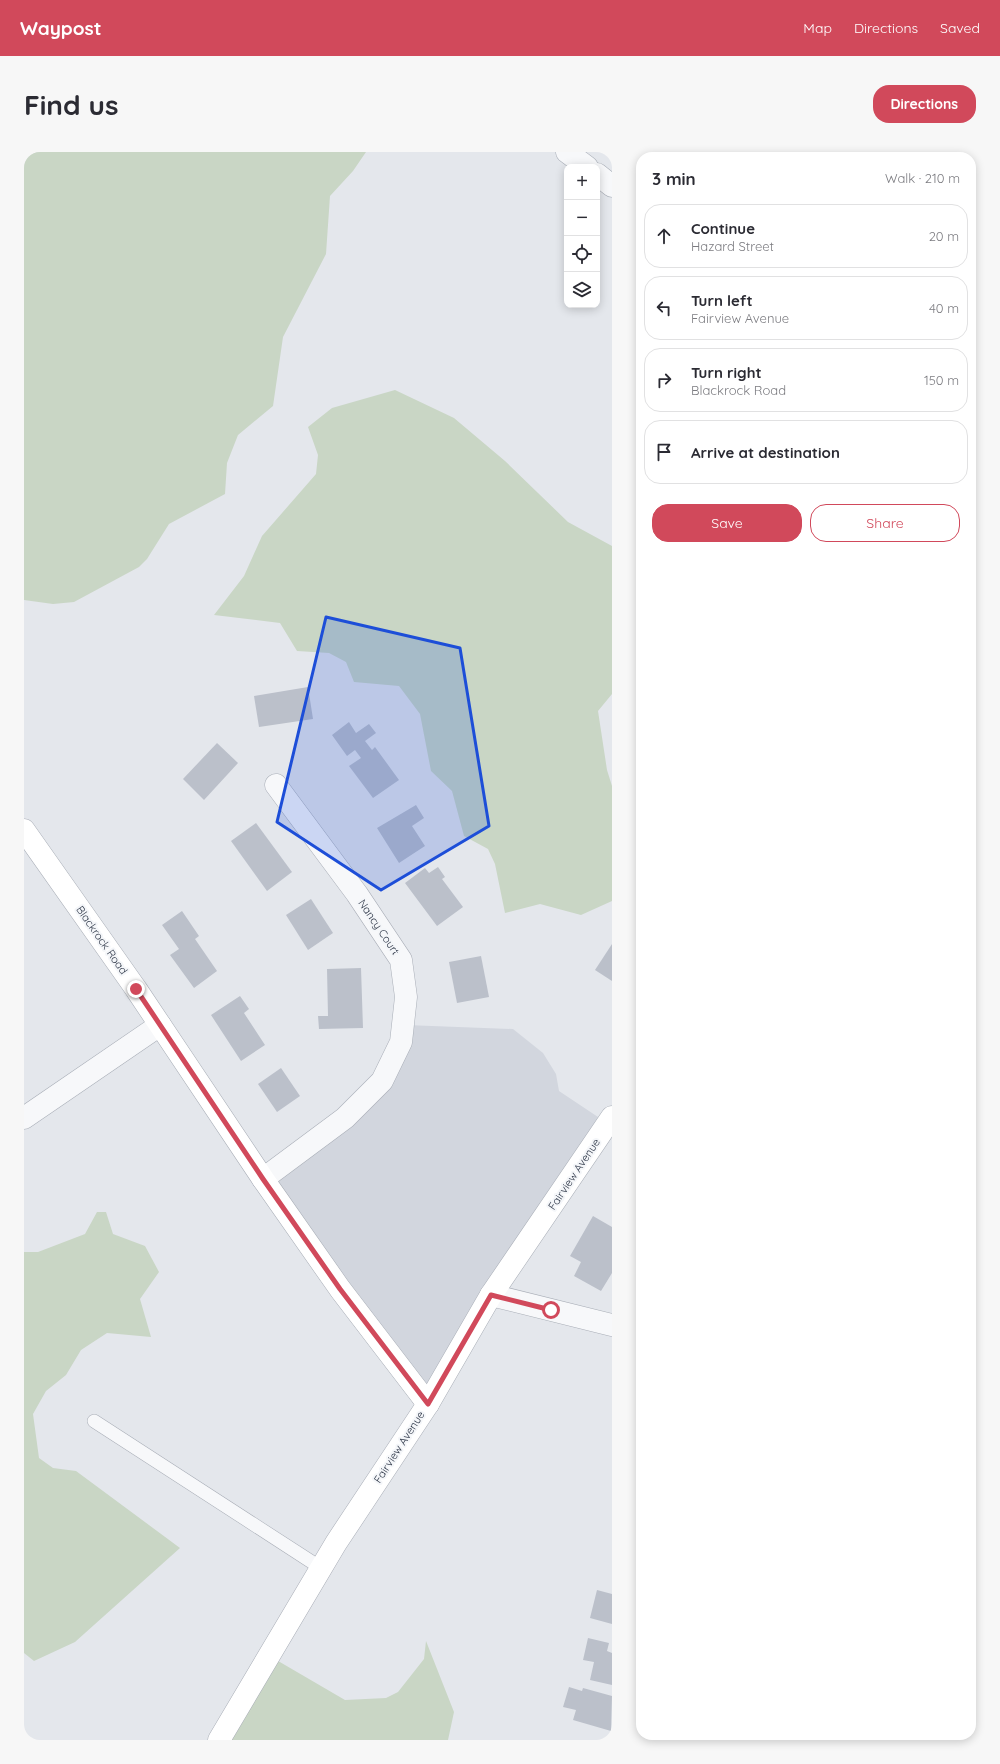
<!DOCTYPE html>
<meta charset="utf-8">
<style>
:root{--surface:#fff;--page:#f7f7f7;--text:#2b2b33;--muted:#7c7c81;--line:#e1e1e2;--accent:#d1495b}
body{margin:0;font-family:Quicksand,sans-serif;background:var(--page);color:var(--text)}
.controls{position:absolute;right:12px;top:12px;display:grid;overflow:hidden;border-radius:8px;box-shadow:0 2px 10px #0003}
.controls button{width:36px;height:36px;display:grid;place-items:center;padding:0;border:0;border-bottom:1px solid var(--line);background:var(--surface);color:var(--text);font:20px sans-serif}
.stop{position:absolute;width:12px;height:12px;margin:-9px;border:3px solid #d1495b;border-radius:50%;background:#fff}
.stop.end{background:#d1495b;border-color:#fff;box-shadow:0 1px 4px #0008}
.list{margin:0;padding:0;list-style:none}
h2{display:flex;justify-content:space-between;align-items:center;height:52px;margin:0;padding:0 16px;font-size:17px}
h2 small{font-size:13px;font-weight:400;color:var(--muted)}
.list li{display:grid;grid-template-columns:26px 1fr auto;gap:12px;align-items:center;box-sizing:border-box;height:64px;margin:0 8px 8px;padding:0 8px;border:1px solid var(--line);border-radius:16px}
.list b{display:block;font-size:15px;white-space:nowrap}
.list p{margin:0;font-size:13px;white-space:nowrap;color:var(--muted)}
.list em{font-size:13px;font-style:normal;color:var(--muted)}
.actions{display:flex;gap:8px;padding:12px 16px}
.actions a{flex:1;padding:9px 0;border:1px solid var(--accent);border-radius:16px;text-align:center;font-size:14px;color:var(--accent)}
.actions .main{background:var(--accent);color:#fff}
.icon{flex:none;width:22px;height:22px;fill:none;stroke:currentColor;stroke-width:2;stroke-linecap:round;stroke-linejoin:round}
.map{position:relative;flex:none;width:588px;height:1588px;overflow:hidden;border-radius:16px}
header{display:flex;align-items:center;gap:24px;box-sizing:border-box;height:56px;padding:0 20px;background:var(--accent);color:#fff}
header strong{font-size:19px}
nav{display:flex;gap:22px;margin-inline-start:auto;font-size:14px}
.intro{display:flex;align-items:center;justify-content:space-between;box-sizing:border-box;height:96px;padding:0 24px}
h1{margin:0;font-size:28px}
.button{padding:10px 18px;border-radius:16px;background:var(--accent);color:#fff;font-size:14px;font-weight:700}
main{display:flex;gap:24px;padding:0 24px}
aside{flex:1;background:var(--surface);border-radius:16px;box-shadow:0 2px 10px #0003}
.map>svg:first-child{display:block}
.built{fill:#d2d6de}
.green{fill:#c9d6c5}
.building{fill:#bbc0ca}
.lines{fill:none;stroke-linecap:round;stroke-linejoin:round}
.lane-casing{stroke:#a9aeb7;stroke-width:14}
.street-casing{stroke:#a9aeb7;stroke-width:23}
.secondary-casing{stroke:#a9aeb7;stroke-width:23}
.lane{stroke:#f7f8fa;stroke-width:13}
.street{stroke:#f7f8fa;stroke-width:22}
.secondary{stroke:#fff;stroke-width:22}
.route{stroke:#d1495b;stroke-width:5}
.marked{fill:#1d4ed8;fill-opacity:0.2;stroke:#1d4ed8;stroke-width:3;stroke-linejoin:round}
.labels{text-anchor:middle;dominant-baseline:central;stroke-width:4;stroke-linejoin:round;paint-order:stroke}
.street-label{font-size:11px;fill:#2b3445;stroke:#f4f6f9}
</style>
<header>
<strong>Waypost</strong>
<nav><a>Map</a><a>Directions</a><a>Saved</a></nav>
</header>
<div class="intro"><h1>Find us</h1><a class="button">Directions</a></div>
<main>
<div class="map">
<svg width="588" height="1588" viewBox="0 0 588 1588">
<rect width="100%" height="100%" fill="#e4e7ec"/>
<!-- built -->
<path class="built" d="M 382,873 L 489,877 L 519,901 L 532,922 L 535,939 L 583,971 L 409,1244 L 248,1038 L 255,1013 L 324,962 Z"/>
<!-- green -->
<g class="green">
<path d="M 0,0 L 342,0 L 329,19 L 306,44 L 302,102 L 259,185 L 249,254 L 214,283 L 203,311 L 201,342 L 145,372 L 123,407 L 115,415 L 50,450 L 29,452 L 0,448 Z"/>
<path d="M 371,238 L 430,266 L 481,309 L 544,370 L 588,394 L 588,542 L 574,559 L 583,618 L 588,634 L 588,749 L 557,763 L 516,752 L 481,761 L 471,712 L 464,697 L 440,684 L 428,639 L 407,619 L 396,562 L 375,534 L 330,530 L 322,510 L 305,501 L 273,499 L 256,471 L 190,463 L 220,424 L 238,384 L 292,322 L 294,303 L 284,275 L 308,256 Z"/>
<path d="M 73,1060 L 82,1060 L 89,1082 L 121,1094 L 135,1120 L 116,1147 L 127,1185 L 83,1181 L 57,1198 L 42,1223 L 22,1239 L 9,1262 L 15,1306 L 29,1316 L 52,1319 L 156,1396 L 51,1490 L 10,1509 L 0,1501 L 0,1100 L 14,1100 L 61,1082 Z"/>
<path d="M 402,1489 L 430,1560 L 424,1588 L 194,1588 L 249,1506 L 321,1548 L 362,1546 L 374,1540 L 400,1507 Z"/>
</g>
<!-- building -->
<g class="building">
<path d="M 284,535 L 289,567 L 235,575 L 230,544 Z"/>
<path d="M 325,570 L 332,581 L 345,572 L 352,581 L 341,589 L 348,598 L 351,595 L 375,628 L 349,646 L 325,614 L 337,606 L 331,598 L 323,604 L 308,583 Z"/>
<path d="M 193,591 L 214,611 L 180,648 L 159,627 Z"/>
<path d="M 392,653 L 400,666 L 388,674 L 401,694 L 375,711 L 353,676 Z"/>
<path d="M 232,671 L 268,720 L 243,739 L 207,689 Z"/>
<path d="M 414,715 L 421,725 L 418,727 L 439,755 L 413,774 L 381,731 L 401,716 L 405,721 Z"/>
<path d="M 287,747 L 309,781 L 284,798 L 262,763 Z"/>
<path d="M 158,759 L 175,784 L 171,787 L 193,819 L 170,836 L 146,803 L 155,797 L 138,773 Z"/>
<path d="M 588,792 L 588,829 L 571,818 Z"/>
<path d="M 457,804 L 465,845 L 433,851 L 425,810 Z"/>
<path d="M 337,816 L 339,876 L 295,877 L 294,864 L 304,864 L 303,817 Z"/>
<path d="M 216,844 L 225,857 L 220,861 L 241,893 L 217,909 L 187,863 Z"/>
<path d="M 257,916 L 276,944 L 253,960 L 234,932 Z"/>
<path d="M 569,1064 L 588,1075 L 588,1121 L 577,1139 L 550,1124 L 557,1110 L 546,1104 Z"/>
<path d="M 573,1438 L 588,1442 L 588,1472 L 566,1466 Z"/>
<path d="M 564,1486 L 585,1491 L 583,1499 L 588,1501 L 588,1533 L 566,1528 L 570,1510 L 559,1508 Z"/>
<path d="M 545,1535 L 558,1539 L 559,1536 L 588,1544 L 587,1579 L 549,1568 L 552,1558 L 539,1555 Z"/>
</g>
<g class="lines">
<defs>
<path id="lane" d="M 70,1269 L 297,1416"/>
<g id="street">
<path d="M 543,0 L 563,15"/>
<path d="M 573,22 L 588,34"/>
<path d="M 0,966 L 136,873"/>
<path d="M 239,1027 L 321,966 L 358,929 L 377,890 L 382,845 L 377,808 L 333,742 L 252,633"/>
<path d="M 467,1143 L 588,1173"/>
</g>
<g id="secondary">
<path d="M 0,678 L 112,837 L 239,1027 L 316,1137 L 404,1252"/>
<path d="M 195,1588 L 312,1391 L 404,1252 L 467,1143 L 588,965"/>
</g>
</defs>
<!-- lane casing -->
<use href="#lane" class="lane-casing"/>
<!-- street casing -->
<use href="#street" class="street-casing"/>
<!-- secondary casing -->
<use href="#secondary" class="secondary-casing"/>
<!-- lane -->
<use href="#lane" class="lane"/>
<!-- street -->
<use href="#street" class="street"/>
<!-- secondary -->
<use href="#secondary" class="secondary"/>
</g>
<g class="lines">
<!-- route -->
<path class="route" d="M 112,837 L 239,1027 L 316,1137 L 404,1252 L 467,1143 L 527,1158"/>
</g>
<!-- marked area -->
<path class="marked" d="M 302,465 L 436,496 L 465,674 L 357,738 L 253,670 Z"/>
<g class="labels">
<!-- street labels -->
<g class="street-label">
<text transform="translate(355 775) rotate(56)">Nancy Court</text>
<text transform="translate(78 788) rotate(55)">Blackrock Road</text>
<text transform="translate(550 1022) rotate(-56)">Fairview Avenue</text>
<text transform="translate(375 1295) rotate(-57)">Fairview Avenue</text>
</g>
</g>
</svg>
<div class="controls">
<button>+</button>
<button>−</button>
<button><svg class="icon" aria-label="locate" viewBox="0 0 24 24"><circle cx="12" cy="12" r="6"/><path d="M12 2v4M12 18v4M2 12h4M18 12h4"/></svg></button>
<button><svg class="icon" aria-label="layers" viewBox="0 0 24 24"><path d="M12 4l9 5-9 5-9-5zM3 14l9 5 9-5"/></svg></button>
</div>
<div class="stop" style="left:527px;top:1158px"></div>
<div class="stop end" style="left:112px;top:837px"></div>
</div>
<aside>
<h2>3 min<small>Walk · 210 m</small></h2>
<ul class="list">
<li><svg class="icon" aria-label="ahead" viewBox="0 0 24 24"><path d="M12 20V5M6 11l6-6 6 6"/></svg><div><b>Continue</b><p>Hazard Street</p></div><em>20 m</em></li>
<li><svg class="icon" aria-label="left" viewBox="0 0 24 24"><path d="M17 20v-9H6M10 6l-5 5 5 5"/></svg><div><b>Turn left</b><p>Fairview Avenue</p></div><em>40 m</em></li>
<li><svg class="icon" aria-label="right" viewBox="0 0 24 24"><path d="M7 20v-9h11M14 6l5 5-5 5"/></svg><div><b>Turn right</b><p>Blackrock Road</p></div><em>150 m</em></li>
<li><svg class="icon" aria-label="arrive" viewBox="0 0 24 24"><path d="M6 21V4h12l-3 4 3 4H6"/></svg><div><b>Arrive at destination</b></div></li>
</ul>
<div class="actions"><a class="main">Save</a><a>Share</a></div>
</aside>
</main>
